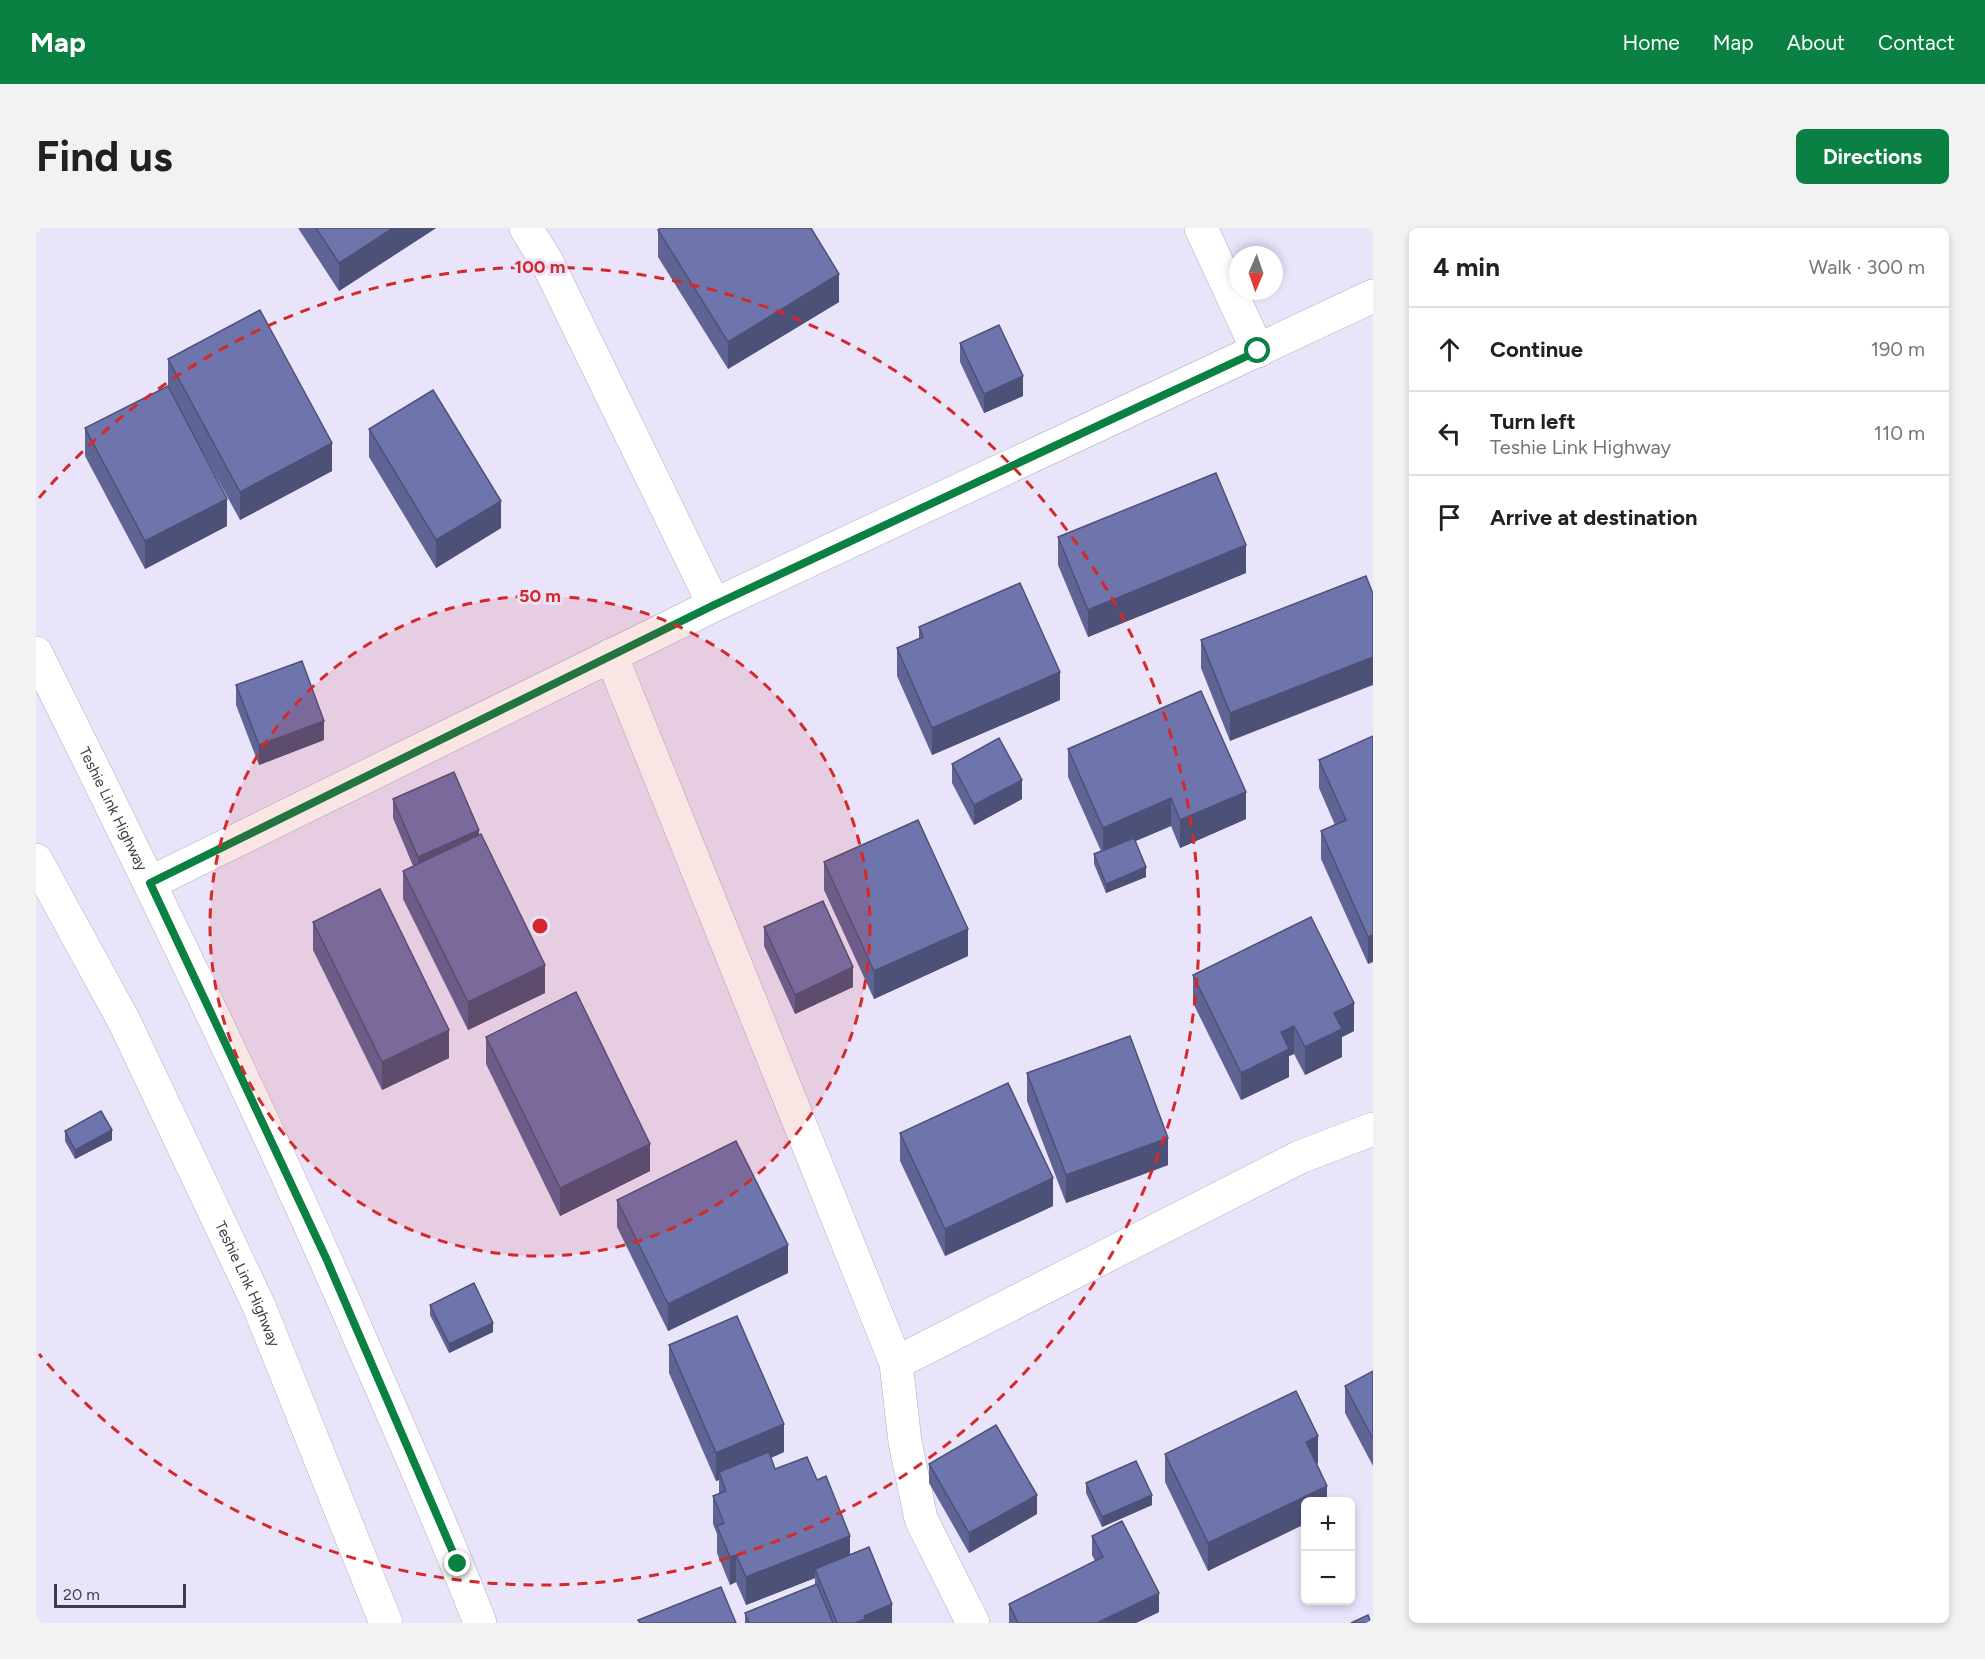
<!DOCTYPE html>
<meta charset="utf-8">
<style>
:root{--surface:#fff;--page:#f2f2f2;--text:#202124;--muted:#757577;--line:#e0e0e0;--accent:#0b8043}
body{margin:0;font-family:Figtree,sans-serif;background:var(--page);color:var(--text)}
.controls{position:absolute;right:18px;bottom:18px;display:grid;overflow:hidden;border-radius:9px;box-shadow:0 3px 9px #0003}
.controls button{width:54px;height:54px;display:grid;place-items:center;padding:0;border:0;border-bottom:2px solid var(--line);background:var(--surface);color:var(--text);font:30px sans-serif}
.compass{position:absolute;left:1193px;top:18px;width:54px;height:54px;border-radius:50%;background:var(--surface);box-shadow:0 3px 9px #0003;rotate:182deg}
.scale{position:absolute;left:18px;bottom:15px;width:132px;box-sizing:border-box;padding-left:6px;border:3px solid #3e3b44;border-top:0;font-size:16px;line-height:21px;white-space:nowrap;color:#3e3b44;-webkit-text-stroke:4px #eae4fb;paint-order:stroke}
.stop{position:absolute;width:18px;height:18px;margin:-14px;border:4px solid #0b8043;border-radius:50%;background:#fff}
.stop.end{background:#0b8043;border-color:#fff;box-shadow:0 2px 6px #0008}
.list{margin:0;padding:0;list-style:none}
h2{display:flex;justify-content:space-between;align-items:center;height:78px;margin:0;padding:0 24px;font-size:26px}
h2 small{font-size:20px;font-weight:400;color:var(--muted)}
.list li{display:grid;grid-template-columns:39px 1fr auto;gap:18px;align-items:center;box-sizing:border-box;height:84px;padding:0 24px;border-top:2px solid var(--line)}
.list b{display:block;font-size:22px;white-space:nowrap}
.list p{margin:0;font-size:20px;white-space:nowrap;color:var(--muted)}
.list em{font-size:20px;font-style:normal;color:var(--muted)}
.icon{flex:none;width:33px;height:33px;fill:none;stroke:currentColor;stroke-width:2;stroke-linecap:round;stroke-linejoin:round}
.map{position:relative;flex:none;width:1337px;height:1395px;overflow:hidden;border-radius:9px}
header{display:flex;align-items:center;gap:36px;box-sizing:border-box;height:84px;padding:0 30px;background:var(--accent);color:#fff}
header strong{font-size:28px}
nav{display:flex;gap:33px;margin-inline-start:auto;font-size:21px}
.intro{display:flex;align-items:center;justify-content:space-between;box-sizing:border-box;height:144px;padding:0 36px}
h1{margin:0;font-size:42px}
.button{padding:15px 27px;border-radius:9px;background:var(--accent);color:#fff;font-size:21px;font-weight:700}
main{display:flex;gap:36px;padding:0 36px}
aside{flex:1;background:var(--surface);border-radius:9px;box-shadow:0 3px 9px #0003}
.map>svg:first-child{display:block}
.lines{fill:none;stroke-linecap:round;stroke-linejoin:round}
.street-casing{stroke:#b3aec3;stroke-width:34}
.secondary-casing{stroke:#b3aec3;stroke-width:34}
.street{stroke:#fff;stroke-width:33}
.secondary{stroke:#fff;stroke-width:33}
.wall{fill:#5f6494}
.shaded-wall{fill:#4d5178}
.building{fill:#6e74ac;stroke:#4d5178;stroke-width:1.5}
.route{stroke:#0b8043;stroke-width:8}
.ring{fill:none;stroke:#d62828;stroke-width:3;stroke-dasharray:10 8}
.labels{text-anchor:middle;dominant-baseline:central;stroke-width:6;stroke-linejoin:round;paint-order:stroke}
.street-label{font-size:15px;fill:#3e3b44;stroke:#eae4fb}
.centre{fill:#d62828;stroke:#eae4fb;stroke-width:3}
.ring-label{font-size:18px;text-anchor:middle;font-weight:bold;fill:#d62828;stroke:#eae4fb;stroke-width:6;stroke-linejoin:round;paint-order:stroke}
</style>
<header>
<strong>Map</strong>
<nav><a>Home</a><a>Map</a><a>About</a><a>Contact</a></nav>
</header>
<div class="intro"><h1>Find us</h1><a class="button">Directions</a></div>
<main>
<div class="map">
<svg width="1337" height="1395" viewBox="0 0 1337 1395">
<rect width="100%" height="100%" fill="#eae4fb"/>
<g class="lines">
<defs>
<g id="street">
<path d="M 490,0 L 511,34 L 678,377"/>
<path d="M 1165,0 L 1222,123"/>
<path d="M 575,427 L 860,1135 L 869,1214 L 885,1291 L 937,1395"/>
<path d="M 114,655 L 678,377 L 1337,68"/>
<path d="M 860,1135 L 1264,929 L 1337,901"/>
</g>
<g id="secondary">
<path id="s1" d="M 0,425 C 117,660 232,896 336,1138 C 373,1223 411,1308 444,1395"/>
<path id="s2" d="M 0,632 L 88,793 L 223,1078 L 350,1395"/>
</g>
</defs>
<!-- street casing -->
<use href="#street" class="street-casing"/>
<!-- secondary casing -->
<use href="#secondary" class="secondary-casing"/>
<!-- street -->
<use href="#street" class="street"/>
<!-- secondary -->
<use href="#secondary" class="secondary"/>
</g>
<!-- wall -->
<g class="wall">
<path d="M 262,0 L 400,0 L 303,63 Z"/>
<path d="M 622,2 L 803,74 L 692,141 L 622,29 Z"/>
<path d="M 924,115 L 987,168 L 948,185 L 924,134 Z"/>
<path d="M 132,131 L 296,243 L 204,292 L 146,186 L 191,298 L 109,341 L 49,228 L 49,200 L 132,158 Z"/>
<path d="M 333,201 L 465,300 L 400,340 L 333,229 Z"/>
<path d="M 1022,309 L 1210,345 L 1052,409 L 1022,337 Z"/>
<path d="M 1330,348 L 1194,513 L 1165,440 L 1165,412 Z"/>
<path d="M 883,399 L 1024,472 L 896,527 L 861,448 L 861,420 L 883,411 Z"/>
<path d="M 200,457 L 288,512 L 223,537 L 200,477 Z"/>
<path d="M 1337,508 L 1332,736 L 1285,631 L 1285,603 L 1299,597 L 1283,560 L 1283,532 Z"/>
<path d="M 1032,521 L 1210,591 L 1144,620 L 1135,598 L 1099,613 L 1110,649 L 1070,665 L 1058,636 L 1058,626 L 1065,623 L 1032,549 Z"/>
<path d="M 916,536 L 986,571 L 938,597 L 916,555 Z"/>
<path d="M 357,571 L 443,606 L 509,765 L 432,802 L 367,671 L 367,643 L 377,638 L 357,590 Z"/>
<path d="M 788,634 L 932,728 L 838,771 L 788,662 Z"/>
<path d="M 277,694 L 413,830 L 346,862 L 277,722 Z"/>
<path d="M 728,699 L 817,759 L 759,786 L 728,718 Z"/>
<path d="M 1157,747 L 1318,803 L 1306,809 L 1306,829 L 1269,847 L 1258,826 L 1253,828 L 1253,849 L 1205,872 L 1157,775 Z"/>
<path d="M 450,809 L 614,943 L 524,988 L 450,836 Z"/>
<path d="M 991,845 L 1132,937 L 1030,975 L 991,873 Z"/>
<path d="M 29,903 L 76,912 L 39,931 L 29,913 Z"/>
<path d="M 864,905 L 1017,978 L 909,1028 L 864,933 Z"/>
<path d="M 581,972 L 752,1045 L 632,1103 L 581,999 Z"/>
<path d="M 394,1077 L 457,1104 L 413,1125 L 394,1087 Z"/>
<path d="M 633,1117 L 748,1224 L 735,1230 L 739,1241 L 781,1252 L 814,1327 L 856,1395 L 709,1395 L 709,1385 L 779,1357 L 779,1350 L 710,1377 L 700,1354 L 694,1357 L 681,1325 L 681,1306 L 677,1296 L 677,1268 L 683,1266 L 683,1252 L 680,1253 L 633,1145 Z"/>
<path d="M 1337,1143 L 1337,1238 L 1309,1185 L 1309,1158 Z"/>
<path d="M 1129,1226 L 1282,1235 L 1281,1236 L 1291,1274 L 1172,1343 L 1129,1254 Z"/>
<path d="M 893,1236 L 1001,1286 L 933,1325 L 893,1255 Z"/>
<path d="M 1050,1255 L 1116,1277 L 1066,1299 L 1050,1265 Z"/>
<path d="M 1056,1308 L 1123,1384 L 1100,1395 L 973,1395 L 973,1376 L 1059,1333 L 1056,1327 Z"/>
</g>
<!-- shaded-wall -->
<g class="shaded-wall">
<path d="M 357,0 L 400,0 L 303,63 L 303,35 Z"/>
<path d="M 803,46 L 803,74 L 692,141 L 692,114 Z"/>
<path d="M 987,148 L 987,168 L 948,185 L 948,166 Z"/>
<path d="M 296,215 L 296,243 L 204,292 L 204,264 Z"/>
<path d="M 191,271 L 191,298 L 109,341 L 109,313 Z"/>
<path d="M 465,273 L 465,300 L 400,340 L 400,312 Z"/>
<path d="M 1210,317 L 1210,345 L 1052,409 L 1052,382 Z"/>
<path d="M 1337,429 L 1337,457 L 1194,513 L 1194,485 Z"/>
<path d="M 1024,444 L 1024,472 L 896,527 L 896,500 Z"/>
<path d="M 288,493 L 288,512 L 223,537 L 223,517 Z"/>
<path d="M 986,552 L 986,571 L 938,597 L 938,577 Z"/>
<path d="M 1210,564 L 1210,591 L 1144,620 L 1144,592 Z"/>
<path d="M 1135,570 L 1135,598 L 1067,627 L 1067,600 Z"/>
<path d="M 443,602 L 443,621 L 382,648 L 382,629 Z"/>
<path d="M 1110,639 L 1110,649 L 1070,665 L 1070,656 Z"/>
<path d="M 932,701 L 932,728 L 838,771 L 838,743 Z"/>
<path d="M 1337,707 L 1337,734 L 1332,736 L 1332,709 Z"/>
<path d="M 509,737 L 509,765 L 432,802 L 432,774 Z"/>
<path d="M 817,739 L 817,759 L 759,786 L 759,767 Z"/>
<path d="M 1318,775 L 1318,803 L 1306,809 L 1306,829 L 1269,847 L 1269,819 L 1298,785 Z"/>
<path d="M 1258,798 L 1258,826 L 1253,828 L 1253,849 L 1205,872 L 1205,845 L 1245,804 Z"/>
<path d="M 413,802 L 413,830 L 346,862 L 346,834 Z"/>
<path d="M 76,902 L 76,912 L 39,931 L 39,922 Z"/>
<path d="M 1132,910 L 1132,937 L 1030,975 L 1030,947 Z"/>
<path d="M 614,916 L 614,943 L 524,988 L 524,960 Z"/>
<path d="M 1017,950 L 1017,978 L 909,1028 L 909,1001 Z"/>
<path d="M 752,1017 L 752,1045 L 632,1103 L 632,1076 Z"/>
<path d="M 457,1095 L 457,1104 L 413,1125 L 413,1116 Z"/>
<path d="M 748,1196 L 748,1224 L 686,1251 L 683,1244 L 683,1252 L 680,1253 L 680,1225 Z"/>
<path d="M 1282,1208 L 1282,1235 L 1270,1241 L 1270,1214 Z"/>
<path d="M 1291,1258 L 1291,1274 L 1269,1274 L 1269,1296 L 1172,1343 L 1172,1315 Z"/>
<path d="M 1001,1267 L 1001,1286 L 933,1325 L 933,1305 Z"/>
<path d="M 1116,1267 L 1116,1277 L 1066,1299 L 1066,1289 Z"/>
<path d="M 814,1308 L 814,1336 L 779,1341 L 779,1350 L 710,1377 L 710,1349 Z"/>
<path d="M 700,1327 L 700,1354 L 694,1357 L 694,1329 Z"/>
<path d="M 1123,1365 L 1123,1384 L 1100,1395 L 1061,1395 Z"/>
<path d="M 856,1376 L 856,1395 L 819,1395 L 828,1388 Z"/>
</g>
<!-- building -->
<g class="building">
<path d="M 280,0 L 357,0 L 303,35 Z"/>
<path d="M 625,0 L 775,0 L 803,46 L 692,114 L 622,2 Z"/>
<path d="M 224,82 L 296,215 L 204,264 L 132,131 Z"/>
<path d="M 963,97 L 987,148 L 948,166 L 924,115 Z"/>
<path d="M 132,158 L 191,271 L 109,313 L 49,200 Z"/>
<path d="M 397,162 L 465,273 L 400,312 L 333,201 Z"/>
<path d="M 1180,245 L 1210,317 L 1052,382 L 1022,309 Z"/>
<path d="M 1330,348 L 1337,366 L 1337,429 L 1194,485 L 1165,412 Z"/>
<path d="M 984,355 L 1024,444 L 896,500 L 861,420 L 887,409 L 883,399 Z"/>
<path d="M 266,433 L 288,493 L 223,517 L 200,457 Z"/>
<path d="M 1165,463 L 1210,564 L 1144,592 L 1135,570 L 1067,600 L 1032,521 Z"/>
<path d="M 1337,508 L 1337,707 L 1332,709 L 1285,603 L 1310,592 L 1283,532 Z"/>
<path d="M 963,510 L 986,552 L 938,577 L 916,536 Z"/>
<path d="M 418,544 L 443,602 L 382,629 L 357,571 Z"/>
<path d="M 882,592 L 932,701 L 838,743 L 788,634 Z"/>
<path d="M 445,606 L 509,737 L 432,774 L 367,643 Z"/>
<path d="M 1098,610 L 1110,639 L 1070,656 L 1058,626 Z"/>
<path d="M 344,661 L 413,802 L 346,834 L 277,694 Z"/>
<path d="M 787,673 L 817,739 L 759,767 L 728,699 Z"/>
<path d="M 1275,689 L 1318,775 L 1298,785 L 1306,801 L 1269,819 L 1258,798 L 1245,804 L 1253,821 L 1205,845 L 1157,747 Z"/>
<path d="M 540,764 L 614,916 L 524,960 L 450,809 Z"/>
<path d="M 1094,808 L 1132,910 L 1030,947 L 991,845 Z"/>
<path d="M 972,855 L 1017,950 L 909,1001 L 864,905 Z"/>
<path d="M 65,883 L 76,902 L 39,922 L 29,903 Z"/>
<path d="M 700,913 L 752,1017 L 632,1076 L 581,972 Z"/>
<path d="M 438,1055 L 457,1095 L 413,1116 L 394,1077 Z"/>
<path d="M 701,1088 L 748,1196 L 680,1225 L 633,1117 Z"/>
<path d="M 1337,1143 L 1337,1211 L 1309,1158 Z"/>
<path d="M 1260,1163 L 1282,1208 L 1270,1214 L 1291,1258 L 1172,1315 L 1129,1226 Z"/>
<path d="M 960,1197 L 1001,1267 L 933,1305 L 893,1236 Z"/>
<path d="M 733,1224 L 739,1241 L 771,1229 L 781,1252 L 790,1248 L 814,1308 L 710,1349 L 700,1327 L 694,1329 L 681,1298 L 688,1295 L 677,1268 L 690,1263 L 683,1244 Z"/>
<path d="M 1100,1233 L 1116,1267 L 1066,1289 L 1050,1255 Z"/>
<path d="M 1086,1293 L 1123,1365 L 1061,1395 L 982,1395 L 973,1376 L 1067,1329 L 1056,1308 Z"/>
<path d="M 833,1319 L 856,1376 L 828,1388 L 829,1391 L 819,1395 L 801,1395 L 779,1341 Z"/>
<path d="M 781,1356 L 797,1395 L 713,1395 L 709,1385 Z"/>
<path d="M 685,1359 L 700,1395 L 604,1395 L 602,1392 Z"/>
<path d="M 1332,1387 L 1335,1395 L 1315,1395 Z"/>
</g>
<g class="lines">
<!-- route -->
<path class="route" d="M 422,1336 L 290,1030 L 114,655 L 678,377 L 1222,123"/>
</g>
<!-- distance rings -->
<circle cx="504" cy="698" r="330" fill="#d62828" fill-opacity=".12"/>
<g class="ring">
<circle cx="504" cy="698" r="330"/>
<path d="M3 270A659 659 0 1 1 3 1126"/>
</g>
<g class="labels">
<!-- street labels -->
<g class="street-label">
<text stroke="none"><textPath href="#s1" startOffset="174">Teshie Link Highway</textPath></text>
<text stroke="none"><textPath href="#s2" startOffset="474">Teshie Link Highway</textPath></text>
</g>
</g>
<circle cx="504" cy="698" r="9" class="centre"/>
<g class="ring-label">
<text x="504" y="45">100 m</text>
<text x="504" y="374">50 m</text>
</g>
</svg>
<div class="controls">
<button>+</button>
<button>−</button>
</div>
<svg class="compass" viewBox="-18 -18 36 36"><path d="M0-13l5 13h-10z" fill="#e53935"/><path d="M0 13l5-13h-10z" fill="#757577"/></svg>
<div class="scale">20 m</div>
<div class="stop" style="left:1222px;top:123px"></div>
<div class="stop end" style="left:422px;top:1336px"></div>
</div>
<aside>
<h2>4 min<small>Walk · 300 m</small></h2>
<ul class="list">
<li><svg class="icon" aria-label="ahead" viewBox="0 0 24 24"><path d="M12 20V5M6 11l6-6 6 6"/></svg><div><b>Continue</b></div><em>190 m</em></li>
<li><svg class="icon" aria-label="left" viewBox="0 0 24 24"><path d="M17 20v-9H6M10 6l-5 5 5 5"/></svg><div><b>Turn left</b><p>Teshie Link Highway</p></div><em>110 m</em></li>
<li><svg class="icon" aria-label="arrive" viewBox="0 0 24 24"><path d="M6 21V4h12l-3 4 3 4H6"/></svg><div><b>Arrive at destination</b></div></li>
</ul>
</aside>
</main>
